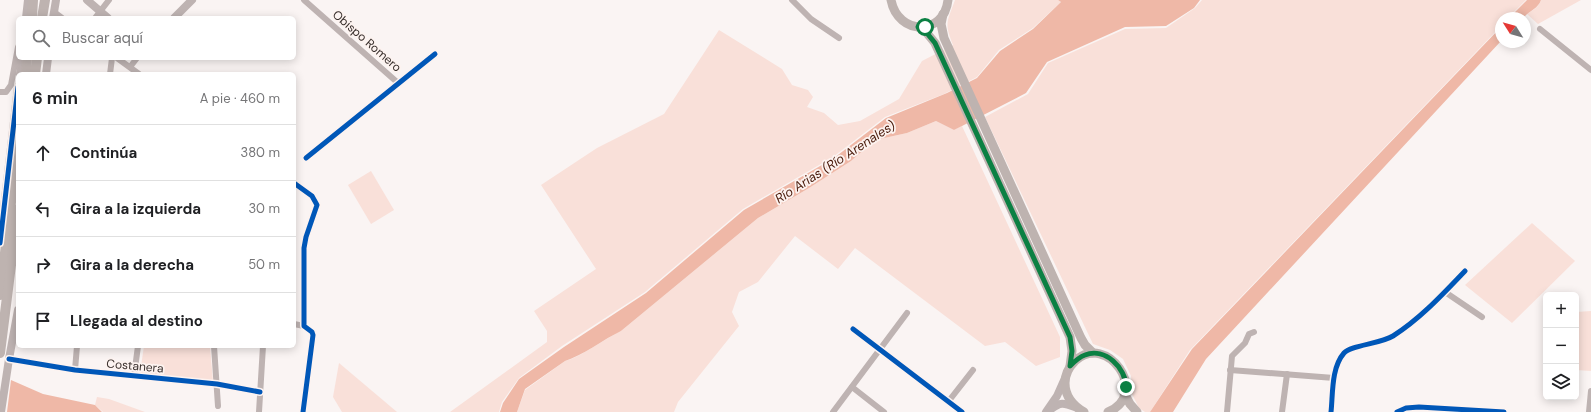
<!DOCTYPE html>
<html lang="es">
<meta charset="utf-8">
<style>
:root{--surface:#fff;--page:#f2f2f2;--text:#202124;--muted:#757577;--line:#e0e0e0}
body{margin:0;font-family:"DM Sans",sans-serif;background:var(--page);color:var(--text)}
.controls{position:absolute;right:12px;bottom:12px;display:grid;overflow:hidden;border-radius:6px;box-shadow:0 2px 10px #0003}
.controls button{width:36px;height:36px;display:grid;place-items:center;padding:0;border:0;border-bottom:1px solid var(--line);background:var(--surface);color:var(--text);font:20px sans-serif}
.compass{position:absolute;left:1495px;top:12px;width:36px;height:36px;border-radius:50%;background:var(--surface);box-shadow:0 2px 10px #0003;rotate:307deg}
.stop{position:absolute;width:12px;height:12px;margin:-9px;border:3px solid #0b8043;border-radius:50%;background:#fff}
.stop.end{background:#0b8043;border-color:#fff;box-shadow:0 1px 4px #0008}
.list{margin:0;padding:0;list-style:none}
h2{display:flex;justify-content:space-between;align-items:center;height:52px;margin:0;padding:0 16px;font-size:17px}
h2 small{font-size:13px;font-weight:400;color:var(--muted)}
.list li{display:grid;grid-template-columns:26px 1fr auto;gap:12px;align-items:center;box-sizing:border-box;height:56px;padding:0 16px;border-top:1px solid var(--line)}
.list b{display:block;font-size:15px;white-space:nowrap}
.list em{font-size:13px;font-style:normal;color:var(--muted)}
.icon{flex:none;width:22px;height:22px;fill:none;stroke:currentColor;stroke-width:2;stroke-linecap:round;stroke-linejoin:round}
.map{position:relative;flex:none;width:1591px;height:412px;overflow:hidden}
.search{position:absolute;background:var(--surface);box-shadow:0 2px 10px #0003;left:16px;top:16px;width:280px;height:44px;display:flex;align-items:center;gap:10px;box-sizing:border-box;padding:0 14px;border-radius:6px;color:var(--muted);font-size:15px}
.panel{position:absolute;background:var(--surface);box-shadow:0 2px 10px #0003;left:16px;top:72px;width:280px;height:276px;border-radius:6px}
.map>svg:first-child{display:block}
.green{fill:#f9e0d9}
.water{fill:#efb8a7}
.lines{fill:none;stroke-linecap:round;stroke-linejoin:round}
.minor{stroke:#beb3b2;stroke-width:6}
.tertiary{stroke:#beb3b2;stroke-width:8}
.secondary{stroke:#beb3b0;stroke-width:9}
.trunk{stroke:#beb3b0;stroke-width:10}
.cycleway-casing{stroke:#fdf3f0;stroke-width:8}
.cycleway{stroke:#0057b8;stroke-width:5}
.route{stroke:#0b8043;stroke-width:5}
.labels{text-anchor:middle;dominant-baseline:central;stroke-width:3.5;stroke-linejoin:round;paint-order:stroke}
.street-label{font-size:12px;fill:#382f2c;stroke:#fdf3f0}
.water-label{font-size:13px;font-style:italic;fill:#491a0a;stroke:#fdf3f0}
</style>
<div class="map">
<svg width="1591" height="412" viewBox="0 0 1591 412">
<rect width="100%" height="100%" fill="#faf4f3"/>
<!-- green -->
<g class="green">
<path d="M 955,0 L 1058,0 L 1061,2 L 1033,28 L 999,50 L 977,77 L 944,94 L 885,117 L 833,157 L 743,209 L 645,292 L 562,346 L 519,378 L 502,402 L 499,412 L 450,412 L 547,342 L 547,331 L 534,311 L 596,269 L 541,185 L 597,148 L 664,114 L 719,30 L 782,69 L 792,85 L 808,90 L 813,97 L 807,107 L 824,113 L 838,125 L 860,121 L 899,99 L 922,61 L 953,45 C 944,23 947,22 955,0 Z"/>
<path d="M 1202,0 L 1526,0 L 1508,18 L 1501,18 L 1501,26 L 1190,350 L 1150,412 L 1145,412 L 1139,408 L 1132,394 L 1131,376 L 1123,359 L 1110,350 L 1093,344 L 985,117 L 1028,94 L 1048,63 L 1125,29 L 1166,28 L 1195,8 Z"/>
<path d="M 1541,0 L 1581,0 L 1538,24 L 1527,14 C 1533,10 1539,7 1541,0 Z"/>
<path d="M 936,121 L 954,130 L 962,126 L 1060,337 L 1060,357 L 1036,366 L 1005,342 L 985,346 L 855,248 L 838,269 L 795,236 L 758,282 L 739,292 L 732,312 L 739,326 L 678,402 L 674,412 L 517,412 L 525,390 L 565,361 C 581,357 604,339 621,331 L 758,218 L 809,188 L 851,161 L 875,140 L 907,133 Z"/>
<path d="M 371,171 L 394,210 L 371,224 L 348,185 Z"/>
<path d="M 1532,223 L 1575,261 L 1512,323 L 1465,285 Z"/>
<path d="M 1591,311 L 1591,371 L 1576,370 L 1576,312 Z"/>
<path d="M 144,346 L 210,346 L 213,382 L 140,373 Z"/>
<path d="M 339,363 L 397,412 L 342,412 L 333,397 Z"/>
<path d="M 97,397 L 109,399 L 145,412 L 103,412 L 95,405 Z"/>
</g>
<!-- water -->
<g class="water">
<path d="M 1058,0 L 1200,0 L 1194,8 L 1166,26 L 1125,27 L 1047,62 L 1026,93 L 962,126 L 954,130 L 936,121 L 907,133 L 875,140 L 851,161 L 809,188 L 758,218 L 621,331 C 604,339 582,356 565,361 L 525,389 L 517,412 L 500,412 L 503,403 L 519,379 L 564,347 L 646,293 L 744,210 L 834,158 L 886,118 L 947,93 L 977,78 L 1000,51 L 1033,29 L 1061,2 Z"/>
<path d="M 1527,0 L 1541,0 C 1538,9 1529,11 1523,18 L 1509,18 Z"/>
<path d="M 1501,27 L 1501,41 L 1206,359 L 1173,412 L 1150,412 L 1192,349 Z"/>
<path d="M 11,380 L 43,394 L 95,405 L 102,412 L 7,412 Z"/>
</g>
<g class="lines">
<!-- minor -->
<g class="minor">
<path d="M 304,0 L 398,83"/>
<path d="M 792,0 L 811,19 L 839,38"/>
<path d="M 54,12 L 62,18"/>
<path d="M 95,18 L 109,0"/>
<path d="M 1540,29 L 1591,70"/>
<path d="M 117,58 L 139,74"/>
<path d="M 130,67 L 137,58"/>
<path d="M 110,74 L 112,58"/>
<path d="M 0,92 L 6,92 L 11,85 L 18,47"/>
<path d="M 306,158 L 435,54"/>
<path d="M 294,183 L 312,196 L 317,205 L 306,237 L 304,248 L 304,326 L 312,332 L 313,335 L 303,412"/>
<path d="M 1445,292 L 1482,317"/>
<path d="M 294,324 L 304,326"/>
<path d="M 853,329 L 962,412"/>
<path d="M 214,346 L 218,406"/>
<path d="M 9,359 L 75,370 L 217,384 L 260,392"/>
<path d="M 75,370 L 77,346"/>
<path d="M 1230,370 L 1334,378"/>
<path d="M 134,376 L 138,346"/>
<path d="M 852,387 L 884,412"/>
<path d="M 948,402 L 973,370"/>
<path d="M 259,412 L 263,346"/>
<path d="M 833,412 L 907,313"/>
<path d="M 1227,412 L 1232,356 L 1245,343 L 1249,334 L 1254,332"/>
<path d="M 1282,412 L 1287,374"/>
<path d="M 1331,412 C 1333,394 1331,368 1344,353 C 1351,345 1380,344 1393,336 C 1420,319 1443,294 1465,271"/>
<path d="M 1397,412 L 1406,408 L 1419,407 L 1504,412"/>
<path d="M 1589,412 L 1591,391"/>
</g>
<!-- tertiary -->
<g class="tertiary">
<path d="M 87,0 L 108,18"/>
<path d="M 26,18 L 28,0"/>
<path d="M 53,18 L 56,0"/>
<path d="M 174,18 L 192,0"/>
<path d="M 20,74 L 22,58"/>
<path d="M 46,74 L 48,58"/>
<path d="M 0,243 L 18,87"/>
<path d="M 1050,410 C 1061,401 1064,403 1077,408"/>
<path d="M 1,412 L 9,359 L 18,310"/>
<path d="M 1046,412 L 1057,396 L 1065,378"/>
</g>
<!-- secondary -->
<g class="secondary">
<path d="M 891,0 C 898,36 944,36 948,0"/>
<path d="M 943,14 L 941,24 L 944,38 L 1081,338 L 1085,345 L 1093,353"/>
<path d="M 918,27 L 926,32 L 935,43 L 1070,337 L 1072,351 L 1070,366"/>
<path d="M 1124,393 L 1130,404 L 1137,412"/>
<path d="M 1084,412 C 1072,405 1065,396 1065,383 C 1065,374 1069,367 1075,361 C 1107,331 1151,394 1108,412"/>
</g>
<!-- trunk -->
<g class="trunk">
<path d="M 32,18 L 33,0"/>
<path d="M 42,18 L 45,0"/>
<path d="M 26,74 L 27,58"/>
<path d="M 35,74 L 37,58"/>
<path d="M 0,295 L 18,143"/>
<path d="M 0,353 L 18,209"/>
</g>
<defs>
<g id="cycleway">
<path d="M 306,158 L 435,54"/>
<path d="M 294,183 L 312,196 L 317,205 L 306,237 L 304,248 L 304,326 L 312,332 L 313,335 L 303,412"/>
<path d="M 0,243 L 18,87"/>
<path d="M 853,329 L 962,412"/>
<path d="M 9,359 L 75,370 L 217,384 L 260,392"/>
<path d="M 1331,412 C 1333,394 1331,368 1344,353 C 1351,345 1380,344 1393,336 C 1420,319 1443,294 1465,271"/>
<path d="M 1397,412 L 1406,408 L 1419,407 L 1504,412"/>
</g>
</defs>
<!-- cycleway casing -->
<use href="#cycleway" class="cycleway-casing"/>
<!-- cycleway -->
<use href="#cycleway" class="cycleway"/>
</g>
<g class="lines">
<!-- route -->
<path class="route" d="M 925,27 L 918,27 L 926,32 L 935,43 L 1070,337 L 1072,351 L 1070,366 C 1074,362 1079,357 1085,355 C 1105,347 1126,368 1126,387"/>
</g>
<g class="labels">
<!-- street labels -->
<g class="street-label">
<text transform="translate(367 41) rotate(41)">Obispo Romero</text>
<text transform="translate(135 366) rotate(5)">Costanera</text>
</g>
<!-- water labels -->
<g class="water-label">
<text transform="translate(835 162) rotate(-33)">Río Arias (Río Arenales)</text>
</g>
</g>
</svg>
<div class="controls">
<button>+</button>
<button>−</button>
<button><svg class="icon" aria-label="layers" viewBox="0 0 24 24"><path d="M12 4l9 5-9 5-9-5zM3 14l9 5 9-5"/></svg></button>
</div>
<svg class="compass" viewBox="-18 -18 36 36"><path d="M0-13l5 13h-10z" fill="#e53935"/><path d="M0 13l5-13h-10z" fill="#757577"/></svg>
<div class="stop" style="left:925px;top:27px"></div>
<div class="stop end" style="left:1126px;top:387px"></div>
<div class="search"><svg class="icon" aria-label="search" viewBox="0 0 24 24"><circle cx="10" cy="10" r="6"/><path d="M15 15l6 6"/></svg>Buscar aquí</div>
<section class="panel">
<h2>6 min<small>A pie · 460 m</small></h2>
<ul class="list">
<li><svg class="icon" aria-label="ahead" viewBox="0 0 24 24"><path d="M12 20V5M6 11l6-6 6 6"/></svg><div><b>Continúa</b></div><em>380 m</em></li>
<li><svg class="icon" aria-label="left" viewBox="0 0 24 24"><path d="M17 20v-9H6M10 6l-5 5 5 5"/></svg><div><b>Gira a la izquierda</b></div><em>30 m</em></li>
<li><svg class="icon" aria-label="right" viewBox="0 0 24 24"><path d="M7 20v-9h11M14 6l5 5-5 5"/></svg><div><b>Gira a la derecha</b></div><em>50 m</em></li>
<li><svg class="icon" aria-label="arrive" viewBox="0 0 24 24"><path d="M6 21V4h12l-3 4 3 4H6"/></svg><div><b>Llegada al destino</b></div></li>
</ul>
</section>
</div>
